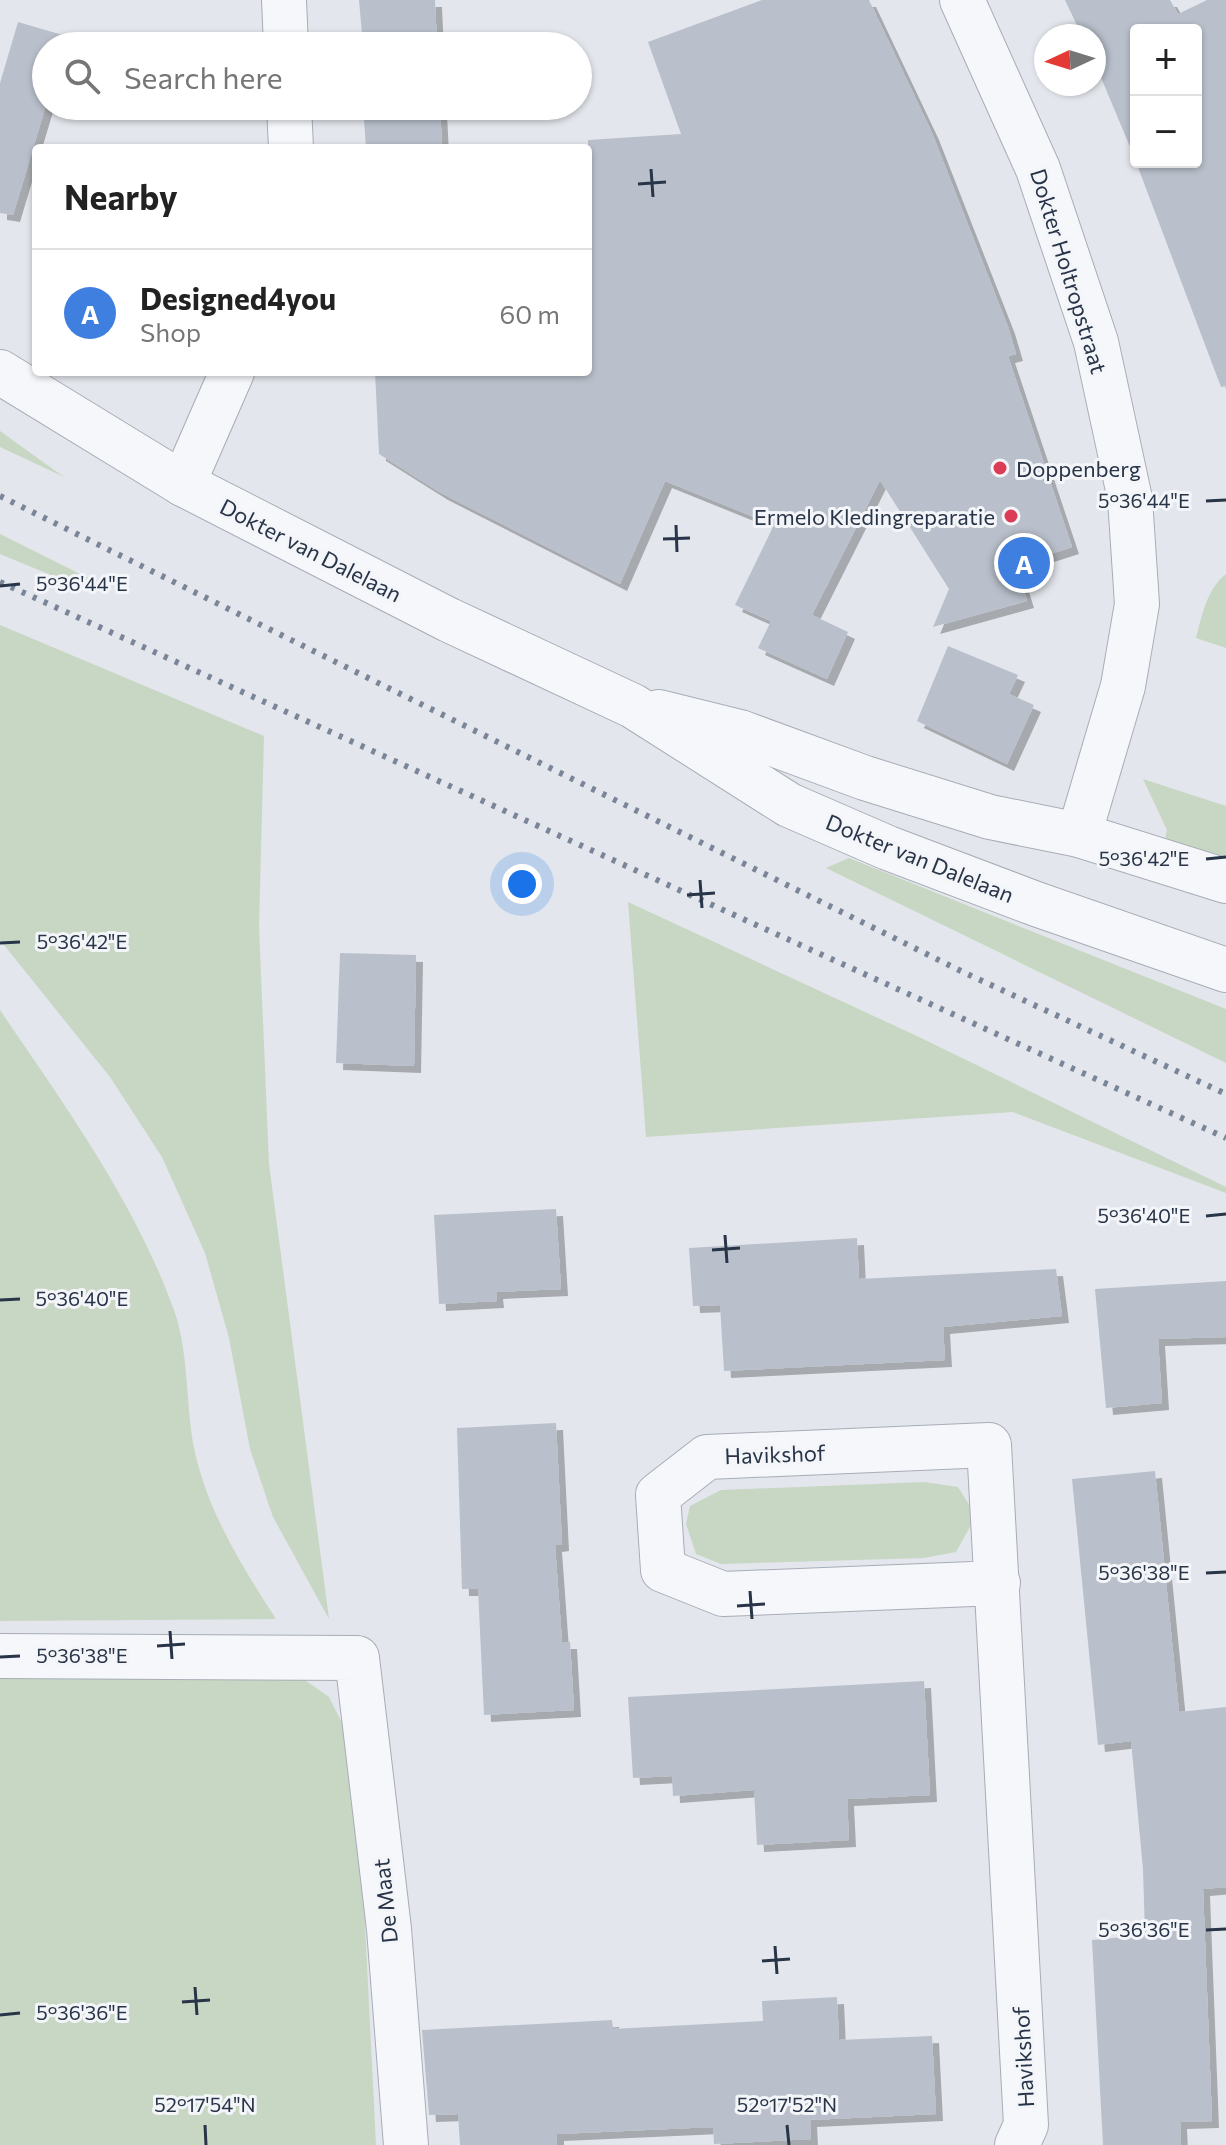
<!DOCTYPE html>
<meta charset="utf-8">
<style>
:root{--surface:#fff;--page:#f2f2f2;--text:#222;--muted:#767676;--line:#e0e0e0;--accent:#dd3c57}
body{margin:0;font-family:Commissioner,sans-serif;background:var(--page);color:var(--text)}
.controls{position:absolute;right:24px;top:24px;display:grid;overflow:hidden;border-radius:8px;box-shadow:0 2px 6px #0004}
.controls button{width:72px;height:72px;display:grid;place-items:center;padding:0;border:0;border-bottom:2px solid var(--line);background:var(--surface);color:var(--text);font:40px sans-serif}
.compass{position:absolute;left:1034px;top:24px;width:72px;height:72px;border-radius:50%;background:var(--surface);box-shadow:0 2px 6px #0004;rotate:266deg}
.you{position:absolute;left:522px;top:884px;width:28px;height:28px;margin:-20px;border:6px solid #fff;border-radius:50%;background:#1a73e8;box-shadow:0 0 0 12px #1a73e833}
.badge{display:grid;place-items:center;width:52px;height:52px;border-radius:50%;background:var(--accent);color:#fff;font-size:26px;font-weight:700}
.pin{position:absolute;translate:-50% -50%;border:4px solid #fff;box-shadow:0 2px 8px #0006}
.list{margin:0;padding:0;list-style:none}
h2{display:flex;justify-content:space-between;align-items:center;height:104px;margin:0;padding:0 32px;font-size:34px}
h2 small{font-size:26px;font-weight:400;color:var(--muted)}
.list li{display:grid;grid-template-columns:52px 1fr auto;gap:24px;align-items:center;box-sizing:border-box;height:128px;padding:0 32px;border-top:2px solid var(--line)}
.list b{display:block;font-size:30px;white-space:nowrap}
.list p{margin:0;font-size:26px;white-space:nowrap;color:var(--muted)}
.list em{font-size:26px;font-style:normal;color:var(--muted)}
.icon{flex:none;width:44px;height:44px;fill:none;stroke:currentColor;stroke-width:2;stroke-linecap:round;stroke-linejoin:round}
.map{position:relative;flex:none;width:1226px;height:2145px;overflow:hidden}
.search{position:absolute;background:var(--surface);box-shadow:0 2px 6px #0004;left:32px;top:32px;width:560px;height:88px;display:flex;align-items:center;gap:20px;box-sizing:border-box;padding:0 28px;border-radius:44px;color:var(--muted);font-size:30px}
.panel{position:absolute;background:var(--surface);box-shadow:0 2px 6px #0004;left:32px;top:144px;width:560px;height:232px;border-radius:8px}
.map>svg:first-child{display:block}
.green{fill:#c8d7c3}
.building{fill:#b9c0cb;filter:url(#shadow)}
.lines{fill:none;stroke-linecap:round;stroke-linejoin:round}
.minor-casing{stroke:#a7adb7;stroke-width:46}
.minor{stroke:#f6f7fa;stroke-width:44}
.rail{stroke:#7a8698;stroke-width:6;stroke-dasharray:4 8;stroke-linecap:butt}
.ticks{fill:none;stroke:#283447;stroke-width:3}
.poi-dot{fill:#dd3c57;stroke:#f3f5f9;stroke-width:3}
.labels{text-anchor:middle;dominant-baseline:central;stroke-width:6;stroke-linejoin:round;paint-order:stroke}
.street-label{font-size:22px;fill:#283447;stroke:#f3f5f9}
.poi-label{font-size:22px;fill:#283447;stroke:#f3f5f9;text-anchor:start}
.ticks-label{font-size:20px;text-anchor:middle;fill:#283447;stroke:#f3f5f9;stroke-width:6;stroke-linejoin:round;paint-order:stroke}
</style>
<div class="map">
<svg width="1226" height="2145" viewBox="0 0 1226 2145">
<defs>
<filter id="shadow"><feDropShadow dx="7" dy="7" stdDeviation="0" flood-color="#0004"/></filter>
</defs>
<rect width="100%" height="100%" fill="#e3e6ec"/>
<!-- green -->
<g class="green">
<path d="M 0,431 L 64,477 L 0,447 Z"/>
<path d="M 0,534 L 108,588 L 58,578 L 0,554 Z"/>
<path d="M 1226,574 L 1226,648 L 1196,638 C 1202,615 1207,589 1226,574 Z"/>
<path d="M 0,625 L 264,736 L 259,927 L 269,1164 L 329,1619 L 273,1517 L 250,1449 L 229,1338 L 205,1253 L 162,1157 L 110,1077 L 0,940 Z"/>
<path d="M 1143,779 L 1226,806 L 1226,857 L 1165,839 L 1167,830 Z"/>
<path d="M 849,858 L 1226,1009 L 1226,1063 L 826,868 Z"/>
<path d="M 628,902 L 919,1037 L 1226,1187 L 1226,1193 L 1013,1112 L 646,1137 Z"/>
<path d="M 0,1010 C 65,1106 136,1203 175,1313 C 190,1358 185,1411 196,1457 C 211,1517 243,1568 276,1619 L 0,1621 Z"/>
<path d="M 924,1482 L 958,1487 L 976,1516 L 956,1552 L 924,1558 L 721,1564 L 696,1554 L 686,1524 L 690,1506 L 721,1490 Z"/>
<path d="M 203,1674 L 302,1678 L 329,1697 L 349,1737 L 360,1824 L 376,2145 L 0,2145 L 0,1678 Z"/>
</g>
<!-- building -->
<g class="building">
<path d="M 359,0 L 435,0 L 437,46 L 360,46 L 363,45 Z"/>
<path d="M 762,0 L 869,0 L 932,133 L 1008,327 L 1016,354 L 1008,356 L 1072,547 L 1016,565 L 1027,601 L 933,627 L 949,589 L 880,480 L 812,615 L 848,632 L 827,679 L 758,648 L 771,621 L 735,605 L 774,525 L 665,481 L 620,584 L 441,493 L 379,454 L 375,372 L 588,372 L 588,140 L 681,134 L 648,42 Z"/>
<path d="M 1065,0 L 1170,0 L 1178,14 L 1207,0 L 1226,0 L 1226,386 L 1221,387 L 1136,162 L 1196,162 L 1196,30 L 1136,30 L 1136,161 L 1094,61 L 1094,36 L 1082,36 Z"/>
<path d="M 18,22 L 66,36 L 63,46 L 46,46 L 46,105 L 13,215 L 0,213 L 0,83 Z"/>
<path d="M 363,106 L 440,106 L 442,148 L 366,148 Z"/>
<path d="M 948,646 L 1018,675 L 1009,694 L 1034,705 L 1007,764 L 917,721 Z"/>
<path d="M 340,953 L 416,955 L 414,1066 L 336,1063 Z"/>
<path d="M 556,1209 L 561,1289 L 496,1292 L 497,1301 L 439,1304 L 434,1215 Z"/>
<path d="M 857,1238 L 859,1279 L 1056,1269 L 1062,1316 L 943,1327 L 945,1360 L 724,1371 L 720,1305 L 693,1306 L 689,1248 Z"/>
<path d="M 1226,1281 L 1226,1337 L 1158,1339 L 1162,1403 L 1106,1408 L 1095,1289 Z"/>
<path d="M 556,1423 L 562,1544 L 555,1545 L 562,1642 L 570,1642 L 574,1710 L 484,1715 L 478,1589 L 462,1589 L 457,1428 Z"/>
<path d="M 1155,1471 L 1179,1712 L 1226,1707 L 1226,1887 L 1203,1889 L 1212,2121 L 1180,2122 L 1181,2145 L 1103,2145 L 1092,1940 L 1145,1935 L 1143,1869 L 1131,1741 L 1098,1745 L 1072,1479 Z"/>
<path d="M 924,1681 L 930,1795 L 847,1799 L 849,1840 L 757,1845 L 754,1790 L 673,1796 L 672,1776 L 633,1778 L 628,1697 Z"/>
<path d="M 837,1997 L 839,2040 L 932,2036 L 936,2114 L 810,2120 L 811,2139 L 714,2144 L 713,2127 L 557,2134 L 557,2145 L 460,2145 L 458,2114 L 429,2115 L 422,2030 L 612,2020 L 613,2029 L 763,2021 L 762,2001 Z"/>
</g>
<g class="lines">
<defs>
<g id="minor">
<path d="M 284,0 L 286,46"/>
<path d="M 962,0 L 1038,169 L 1096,342 L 1130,499 L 1137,604 L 1123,686 L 1079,835"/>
<path d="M 289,106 L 291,148"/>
<path d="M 0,372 L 183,484 L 449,620 L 633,706 L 789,805 L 888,848 L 1036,904 L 1226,970"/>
<path d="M 183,484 L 232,372"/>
<path d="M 659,712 L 740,732 L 865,778 L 990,817 L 1079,835 L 1226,881"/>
<path d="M 998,1583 L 723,1594 L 663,1570 L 658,1495 L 707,1457 L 989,1445 L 1026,2125 L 1017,2145"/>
<path d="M 0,1656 L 357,1658 L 389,1929 L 406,2145"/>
</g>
</defs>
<!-- minor casing -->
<use href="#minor" class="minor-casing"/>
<!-- minor -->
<use href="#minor" class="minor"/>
<!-- rail -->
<g class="rail">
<path d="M 0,496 L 963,972 L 1226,1094"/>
<path d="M 0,582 L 1226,1138"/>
</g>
</g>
<!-- ticks -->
<path class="ticks" d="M 651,169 L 653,197M 638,184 L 666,182M 1206,501 L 1226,500M 676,525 L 677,552M 663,539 L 690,538M 0,586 L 20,584M 1206,859 L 1226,857M 700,880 L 702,908M 687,895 L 715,893M 0,943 L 20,942M 1206,1216 L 1226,1214M 725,1235 L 727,1263M 712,1250 L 740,1248M 0,1300 L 20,1299M 1206,1573 L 1226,1572M 750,1591 L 752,1619M 737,1606 L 765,1604M 170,1631 L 172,1659M 157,1646 L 185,1644M 0,1657 L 20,1656M 1206,1930 L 1226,1929M 775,1946 L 777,1974M 762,1961 L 790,1959M 195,1987 L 197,2015M 182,2002 L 210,2000M 0,2015 L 20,2013M 205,2125 L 206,2145M 787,2125 L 789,2145"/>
<!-- markers -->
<g class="poi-dot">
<circle cx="1000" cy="468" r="8"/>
<circle cx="1011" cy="516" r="8"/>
</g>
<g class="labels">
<!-- street labels -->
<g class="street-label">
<text transform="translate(1069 271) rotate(73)">Dokter Holtropstraat</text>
<text transform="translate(311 550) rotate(27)">Dokter van Dalelaan</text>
<text transform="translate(920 858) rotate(22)">Dokter van Dalelaan</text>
<text transform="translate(775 1454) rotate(-2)">Havikshof</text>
<text transform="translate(385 1901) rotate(-96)">De Maat</text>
<text transform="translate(1023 2057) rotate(-93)">Havikshof</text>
</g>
<!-- poi labels -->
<g class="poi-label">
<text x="1016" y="468">Doppenberg</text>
<text x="995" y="516" text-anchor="end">Ermelo Kledingreparatie</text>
</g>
</g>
<g class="ticks-label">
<text x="1144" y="508">5°36'44"E</text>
<text x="82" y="591">5°36'44"E</text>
<text x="1144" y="866">5°36'42"E</text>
<text x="82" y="949">5°36'42"E</text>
<text x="1144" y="1223">5°36'40"E</text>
<text x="82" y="1306">5°36'40"E</text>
<text x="1144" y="1580">5°36'38"E</text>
<text x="82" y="1663">5°36'38"E</text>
<text x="1144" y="1937">5°36'36"E</text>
<text x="82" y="2020">5°36'36"E</text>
<text x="205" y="2112">52°17'54"N</text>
<text x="787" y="2112">52°17'52"N</text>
</g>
</svg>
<div class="controls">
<button>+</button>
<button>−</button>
</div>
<svg class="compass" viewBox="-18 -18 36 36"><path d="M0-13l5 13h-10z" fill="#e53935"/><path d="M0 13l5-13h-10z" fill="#767676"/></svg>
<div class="you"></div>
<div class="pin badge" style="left:1024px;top:563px;background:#3f7fe0">A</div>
<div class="search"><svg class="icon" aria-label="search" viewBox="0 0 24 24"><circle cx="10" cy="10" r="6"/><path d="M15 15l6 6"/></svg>Search here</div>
<section class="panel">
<h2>Nearby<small></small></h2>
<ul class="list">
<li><span class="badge" style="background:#3f7fe0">A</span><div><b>Designed4you</b><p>Shop</p></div><em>60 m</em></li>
</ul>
</section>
</div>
